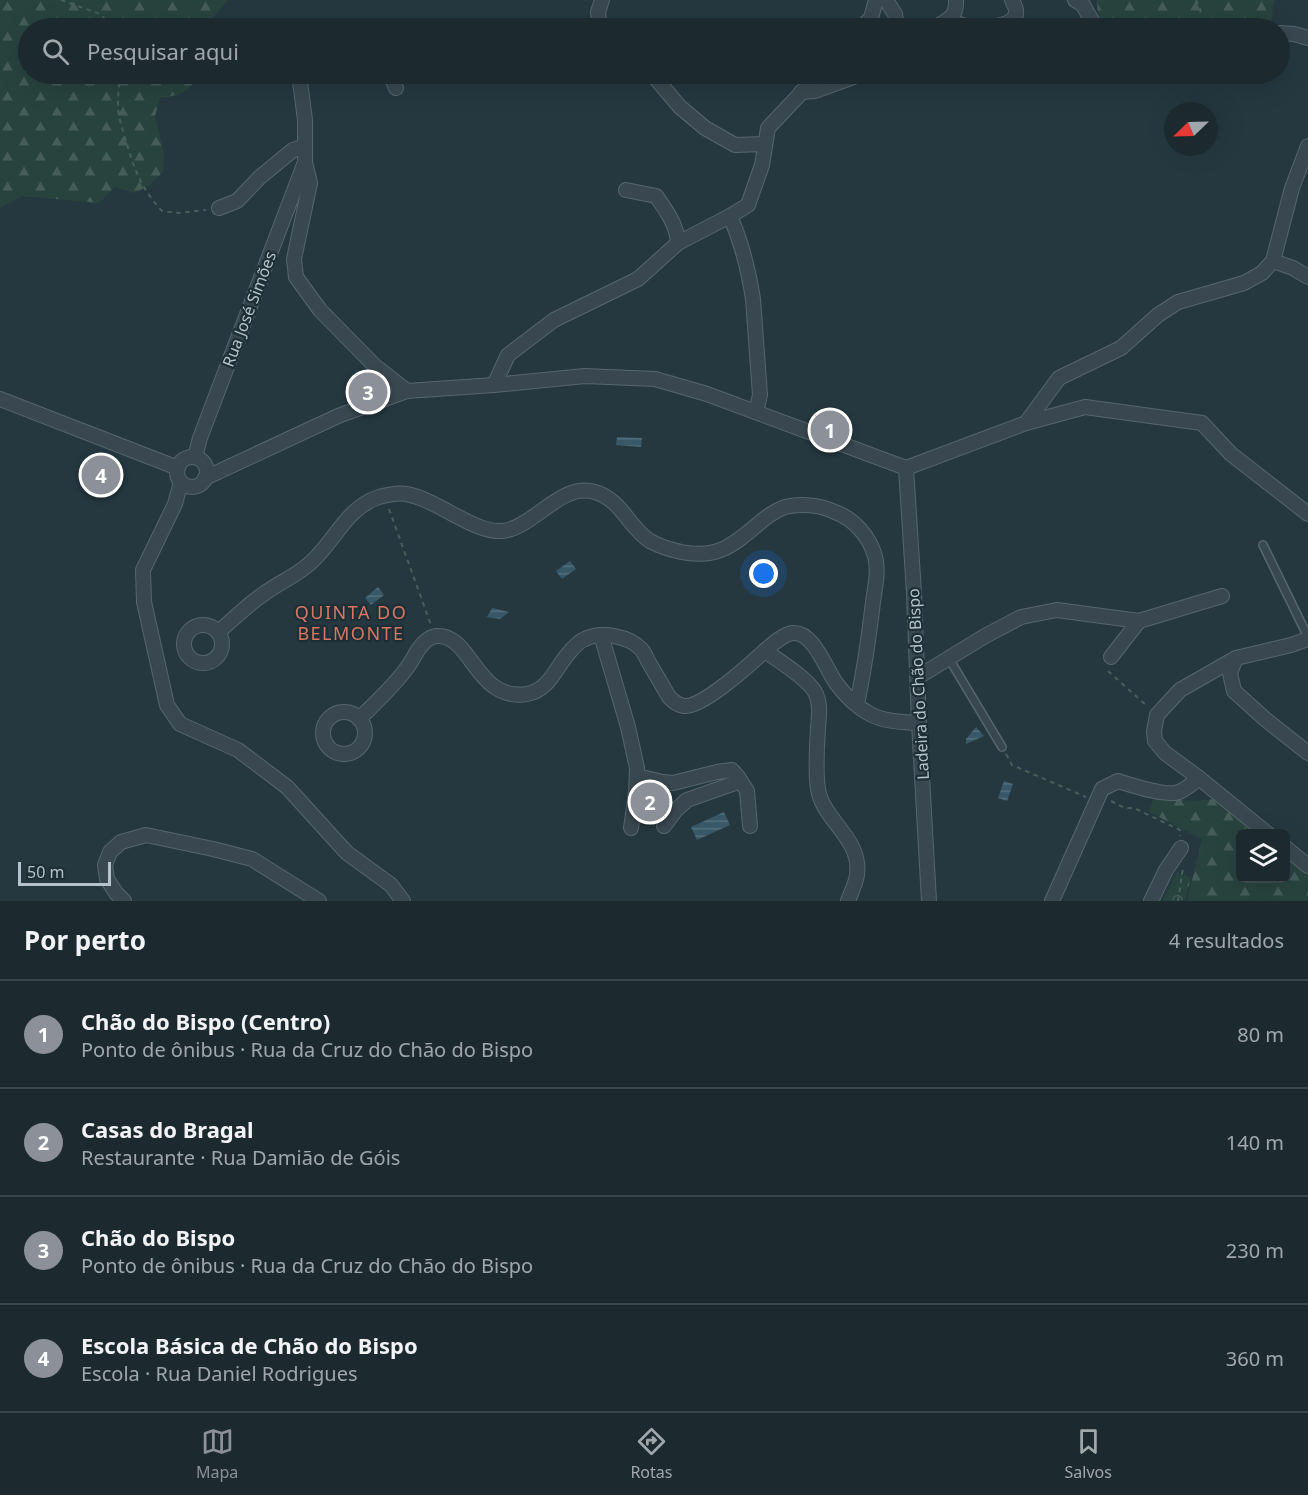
<!DOCTYPE html>
<html lang="pt">
<meta charset="utf-8">
<style>
:root{--surface:#1c2a30;--page:#29363c;--text:#f1f3f6;--muted:#a0a7ab;--line:#3a464c;--accent:#8c9099}
body{margin:0;font-family:"Noto Sans",sans-serif;background:var(--page);color:var(--text)}
.controls{position:absolute;right:18px;bottom:18px;display:grid;overflow:hidden;border-radius:9px;box-shadow:0 6px 24px #0002}
.controls button{width:54px;height:54px;display:grid;place-items:center;padding:0;border:0;border-bottom:2px solid var(--line);background:var(--surface);color:var(--text);font:30px sans-serif}
.compass{position:absolute;left:1164px;top:102px;width:54px;height:54px;border-radius:50%;background:var(--surface);box-shadow:0 6px 24px #0002;rotate:247deg}
.scale{position:absolute;left:18px;bottom:15px;width:93px;box-sizing:border-box;padding-left:6px;border:3px solid #b5c3ca;border-top:0;font-size:16px;line-height:21px;white-space:nowrap;color:#b5c3ca;-webkit-text-stroke:4px #1e2e35;paint-order:stroke}
.you{position:absolute;left:764px;top:574px;width:21px;height:21px;margin:-15px;border:4px solid #fff;border-radius:50%;background:#1a73e8;box-shadow:0 0 0 9px #1a73e833}
.badge{display:grid;place-items:center;width:39px;height:39px;border-radius:50%;background:var(--accent);color:#fff;font-size:20px;font-weight:700}
.pin{position:absolute;translate:-50% -50%;border:3px solid #fff;box-shadow:0 2px 6px #0006}
.list{margin:0;padding:0;list-style:none}
h2{display:flex;justify-content:space-between;align-items:center;height:78px;margin:0;padding:0 24px;font-size:26px}
h2 small{font-size:20px;font-weight:400;color:var(--muted)}
.list li{display:grid;grid-template-columns:39px 1fr auto;gap:18px;align-items:center;box-sizing:border-box;height:108px;padding:0 24px;border-top:2px solid var(--line)}
.list b{display:block;font-size:22px;white-space:nowrap}
.list p{margin:0;font-size:20px;white-space:nowrap;color:var(--muted)}
.list em{font-size:20px;font-style:normal;color:var(--muted)}
.icon{flex:none;width:33px;height:33px;fill:none;stroke:currentColor;stroke-width:2;stroke-linecap:round;stroke-linejoin:round}
.map{position:relative;flex:none;width:1308px;height:901px;overflow:hidden}
.search{position:absolute;background:var(--surface);box-shadow:0 6px 24px #0002;left:18px;right:18px;top:18px;height:66px;display:flex;align-items:center;gap:15px;box-sizing:border-box;padding:0 21px;border-radius:33px;color:var(--muted);font-size:22px}
.sheet{height:510px;background:var(--surface)}
nav{display:flex;justify-content:space-around;align-items:center;box-sizing:border-box;height:84px;border-top:2px solid var(--line);background:var(--surface);font-size:16px;color:var(--muted)}
nav a{display:grid;justify-items:center;gap:3px}
nav .on{color:var(--accent)}
.map>svg:first-child{display:block}
.forest{fill:url(#forest-firs)}
.park{fill:url(#park-crowns)}
.water{fill:url(#water-rules)}
.lines{fill:none;stroke-linecap:round;stroke-linejoin:round}
.lane-casing{stroke:#57666d;stroke-width:10}
.street-casing{stroke:#57666d;stroke-width:16}
.path{stroke:#475f5b;stroke-width:2;stroke-dasharray:4.5 4.5;stroke-linecap:butt}
.lane{stroke:#394850;stroke-width:7}
.street{stroke:#394850;stroke-width:14}
.labels{text-anchor:middle;dominant-baseline:central;stroke-width:4.5;stroke-linejoin:round;paint-order:stroke}
.street-label{font-size:16px;fill:#b5c3ca;stroke:#1e2e35}
.neighbourhood-label{font-size:18px;letter-spacing:1.5px;fill:#d77864;stroke:#1e2e35}
</style>
<div class="map">
<svg width="1308" height="901" viewBox="0 0 1308 901">
<defs>
<pattern id="forest-firs" width="22" height="20" patternUnits="userSpaceOnUse" patternTransform="scale(1.5)"><rect width="22" height="20" fill="#28433e"/><path d="M5 1l3.5 6h-7zM16 11l3.5 6h-7z" fill="#455c59"/></pattern>
<pattern id="park-crowns" width="20" height="18" patternUnits="userSpaceOnUse" patternTransform="scale(1.5)"><rect width="20" height="18" fill="#28433e"/><path d="M2 6a3 3 0 1 1 6 0M12 15a3 3 0 1 1 6 0" fill="none" stroke="#455c59"/></pattern>
<pattern id="water-rules" width="6" height="5" patternUnits="userSpaceOnUse" patternTransform="scale(1.5)"><rect width="6" height="5" fill="#385868"/><path d="M0 2.5h6" fill="none" stroke="#536e7c"/></pattern>
</defs>
<rect width="100%" height="100%" fill="#253840"/>
<!-- forest -->
<g class="forest">
<path d="M 0,0 L 228,0 L 204,28 L 28,28 L 28,74 L 197,74 C 190,94 179,95 160,98 L 155,116 L 164,153 L 163,172 L 150,185 L 134,193 L 115,187 L 99,203 L 22,196 L 0,208 Z"/>
<path d="M 1097,0 L 1274,0 L 1270,28 L 1182,28 L 1173,27 L 1160,28 L 1102,28 L 1098,17 Z"/>
<path d="M 1154,798 L 1195,801 L 1212,799 L 1256,833 L 1240,834 L 1240,878 L 1286,878 L 1286,857 L 1308,875 L 1308,901 L 1187,901 L 1202,839 L 1149,812 Z"/>
</g>
<!-- park -->
<path class="park" d="M 1177,872 L 1191,878 L 1185,901 L 1163,901 Z"/>
<!-- water -->
<g class="water">
<path d="M 617,437 L 642,438 L 641,447 L 616,445 Z"/>
<path d="M 570,561 L 576,569 L 562,579 L 556,571 Z"/>
<path d="M 378,587 L 384,595 L 371,605 L 365,598 Z"/>
<path d="M 492,608 L 493,608 L 509,612 L 500,619 L 487,617 Z"/>
<path d="M 976,727 L 984,736 L 966,744 L 966,739 Z"/>
<path d="M 1004,781 L 1013,784 L 1007,801 L 998,798 Z"/>
<path d="M 724,812 L 730,825 L 697,840 L 691,827 Z"/>
</g>
<g class="lines">
<defs>
<g id="lane">
<path d="M 1263,545 L 1308,637"/>
<path d="M 948,657 L 1002,747"/>
</g>
<g id="street">
<path d="M 886,0 L 895,14 L 897,28"/>
<path d="M 1075,0 L 1083,5 L 1096,28"/>
<path d="M 947,20 C 955,22 963,26 971,27 C 982,28 1012,28 1016,14 C 1017,9 1014,4 1012,0"/>
<path d="M 600,28 L 598,12 L 602,0"/>
<path d="M 861,28 L 871,18 L 876,0"/>
<path d="M 934,28 C 947,20 957,18 956,0"/>
<path d="M 1194,28 L 1202,27 L 1226,28"/>
<path d="M 1280,33 L 1294,34 L 1308,38"/>
<path d="M 299,74 L 305,120 L 305,162 L 310,183 L 294,259 L 296,277 L 320,310 L 375,366 L 407,391"/>
<path d="M 390,74 L 396,88"/>
<path d="M 652,74 L 680,107 L 705,128 L 735,145 L 765,144"/>
<path d="M 801,92 L 815,91 L 862,74"/>
<path d="M 626,190 L 656,196 C 666,210 677,225 678,243"/>
<path d="M 219,208 L 237,201 L 260,177 L 293,150 L 305,146"/>
<path d="M 730,216 C 741,241 749,273 753,299 L 760,395 L 756,412"/>
<path d="M 1273,261 L 1293,268 L 1308,277"/>
<path d="M 494,385 L 508,355 L 554,320 L 638,279 L 678,243 L 730,216 L 748,205 L 762,165 L 768,128 L 819,74"/>
<path d="M 0,399 L 178,468"/>
<path d="M 1026,423 L 1085,407 L 1202,423 L 1231,454 L 1308,514"/>
<path d="M 195,457 L 200,438 L 305,162"/>
<circle cx="192" cy="472" r="15"/>
<path d="M 906,468 L 1026,423 L 1059,378 L 1121,348 L 1158,315 L 1178,302 L 1244,283 L 1262,273 L 1273,261 L 1292,188 L 1308,146"/>
<path d="M 906,468 L 914,593 L 919,723 L 929,901"/>
<path d="M 205,478 L 338,416 L 407,391 L 494,385 L 585,376 L 655,379 L 707,394 L 906,468"/>
<path d="M 181,482 L 175,504 L 143,570 L 144,602 L 167,705 L 180,724 L 238,750 L 287,787 L 347,853 L 391,885 L 403,901"/>
<circle cx="203" cy="644" r="19"/>
<path d="M 218,632 C 234,619 248,604 265,593 C 279,583 295,576 308,565 C 334,544 345,508 379,497 C 388,495 396,492 406,494 C 437,499 473,533 502,531 C 534,528 560,482 595,492 C 622,500 629,528 650,541 C 659,546 672,550 681,552 C 717,559 732,546 757,525 C 766,517 774,511 785,507 C 801,503 820,505 835,512 C 854,519 869,536 875,556 C 879,571 875,587 873,602 C 869,636 864,671 857,704"/>
<path d="M 601,635 L 628,727 L 637,768 L 636,792 L 631,828"/>
<path d="M 1308,639 L 1291,645 L 1236,658 L 1230,673 L 1234,691 L 1265,719 L 1308,753"/>
<path d="M 765,651 C 779,661 807,678 815,692 C 821,703 819,716 818,728 C 817,748 815,769 818,789 C 823,821 862,838 857,875 C 856,883 851,893 848,901"/>
<path d="M 1111,657 L 1139,621"/>
<path d="M 1236,658 L 1180,690 L 1157,715 L 1154,731 L 1155,741 L 1165,753 L 1199,778 L 1268,834"/>
<path d="M 918,677 L 985,636 L 1021,617 L 1057,610 L 1139,621 L 1222,596"/>
<circle cx="344" cy="733" r="21"/>
<path d="M 359,719 C 374,704 394,686 406,669 C 411,663 414,656 418,650 C 422,644 428,637 436,636 C 472,633 475,702 527,694 C 549,690 555,669 568,654 C 572,649 579,641 585,639 C 601,631 629,636 641,649 C 644,652 646,657 648,661 C 655,673 662,685 669,697 C 673,701 677,705 684,706 C 701,708 746,668 759,656 C 767,649 782,634 793,633 C 813,631 826,669 836,683 C 844,694 857,707 870,714 C 885,722 902,722 919,723"/>
<path d="M 637,776 L 663,782 L 673,783 L 717,772 L 732,770 L 738,777 L 738,782 L 687,800 L 676,810 L 664,826"/>
<path d="M 738,777 L 747,791 L 750,826"/>
<path d="M 1286,848 L 1308,866"/>
<path d="M 124,901 L 116,893 L 107,879 L 105,865 L 110,852 L 121,842 L 146,835 L 213,849 L 252,859 L 319,901"/>
<path d="M 1052,901 L 1102,789 L 1118,781 C 1131,785 1167,797 1179,792 C 1186,789 1193,783 1199,778"/>
<path d="M 1151,901 L 1166,870 L 1181,848"/>
</g>
</defs>
<!-- lane casing -->
<use href="#lane" class="lane-casing"/>
<!-- street casing -->
<use href="#street" class="street-casing"/>
<!-- path -->
<g class="path">
<path d="M 61,0 L 100,14 L 114,28"/>
<path d="M 1196,0 L 1200,9 L 1201,15"/>
<path d="M 120,74 C 119,84 118,95 118,106 C 118,117 122,127 125,138 C 134,168 140,187 162,211 L 179,213 L 206,210"/>
<path d="M 389,509 L 431,625"/>
<path d="M 1108,671 L 1148,707"/>
<path d="M 1006,754 L 1012,765 L 1086,797"/>
<path d="M 1111,801 L 1125,808 L 1134,808 L 1180,830 L 1180,836"/>
<path d="M 1178,901 L 1183,868"/>
</g>
<!-- lane -->
<use href="#lane" class="lane"/>
<!-- street -->
<use href="#street" class="street"/>
</g>
<g class="labels">
<!-- street labels -->
<g class="street-label">
<text transform="translate(249 309) rotate(-69)">Rua José Simões</text>
<text transform="translate(918 684) rotate(-93)">Ladeira do Chão do Bispo</text>
</g>
<!-- neighbourhood labels -->
<g class="neighbourhood-label">
<text x="351" y="612">QUINTA DO<tspan x="351" dy="21">BELMONTE</tspan></text>
</g>
</g>
</svg>
<div class="controls">
<button><svg class="icon" aria-label="layers" viewBox="0 0 24 24"><path d="M12 4l9 5-9 5-9-5zM3 14l9 5 9-5"/></svg></button>
</div>
<svg class="compass" viewBox="-18 -18 36 36"><path d="M0-13l5 13h-10z" fill="#e53935"/><path d="M0 13l5-13h-10z" fill="#a0a7ab"/></svg>
<div class="scale">50 m</div>
<div class="you"></div>
<div class="pin badge" style="left:830px;top:430px">1</div>
<div class="pin badge" style="left:650px;top:802px">2</div>
<div class="pin badge" style="left:368px;top:392px">3</div>
<div class="pin badge" style="left:101px;top:475px">4</div>
<div class="search"><svg class="icon" aria-label="search" viewBox="0 0 24 24"><circle cx="10" cy="10" r="6"/><path d="M15 15l6 6"/></svg>Pesquisar aqui</div>
</div>
<section class="sheet">
<h2>Por perto<small>4 resultados</small></h2>
<ul class="list">
<li><span class="badge">1</span><div><b>Chão do Bispo (Centro)</b><p>Ponto de ônibus · Rua da Cruz do Chão do Bispo</p></div><em>80 m</em></li>
<li><span class="badge">2</span><div><b>Casas do Bragal</b><p>Restaurante · Rua Damião de Góis</p></div><em>140 m</em></li>
<li><span class="badge">3</span><div><b>Chão do Bispo</b><p>Ponto de ônibus · Rua da Cruz do Chão do Bispo</p></div><em>230 m</em></li>
<li><span class="badge">4</span><div><b>Escola Básica de Chão do Bispo</b><p>Escola · Rua Daniel Rodrigues</p></div><em>360 m</em></li>
</ul>
</section>
<nav>
<a class="on"><svg class="icon" aria-label="map" viewBox="0 0 24 24"><path d="M3 6l6-2 6 2 6-2v14l-6 2-6-2-6 2zM9 4v14M15 6v14"/></svg>Mapa</a>
<a><svg class="icon" aria-label="directions" viewBox="0 0 24 24"><path d="M12 3l9 9-9 9-9-9zM9 14v-3h6M13 9l2 2-2 2"/></svg>Rotas</a>
<a><svg class="icon" aria-label="saved" viewBox="0 0 24 24"><path d="M7 4h10v16l-5-4-5 4z"/></svg>Salvos</a>
</nav>
